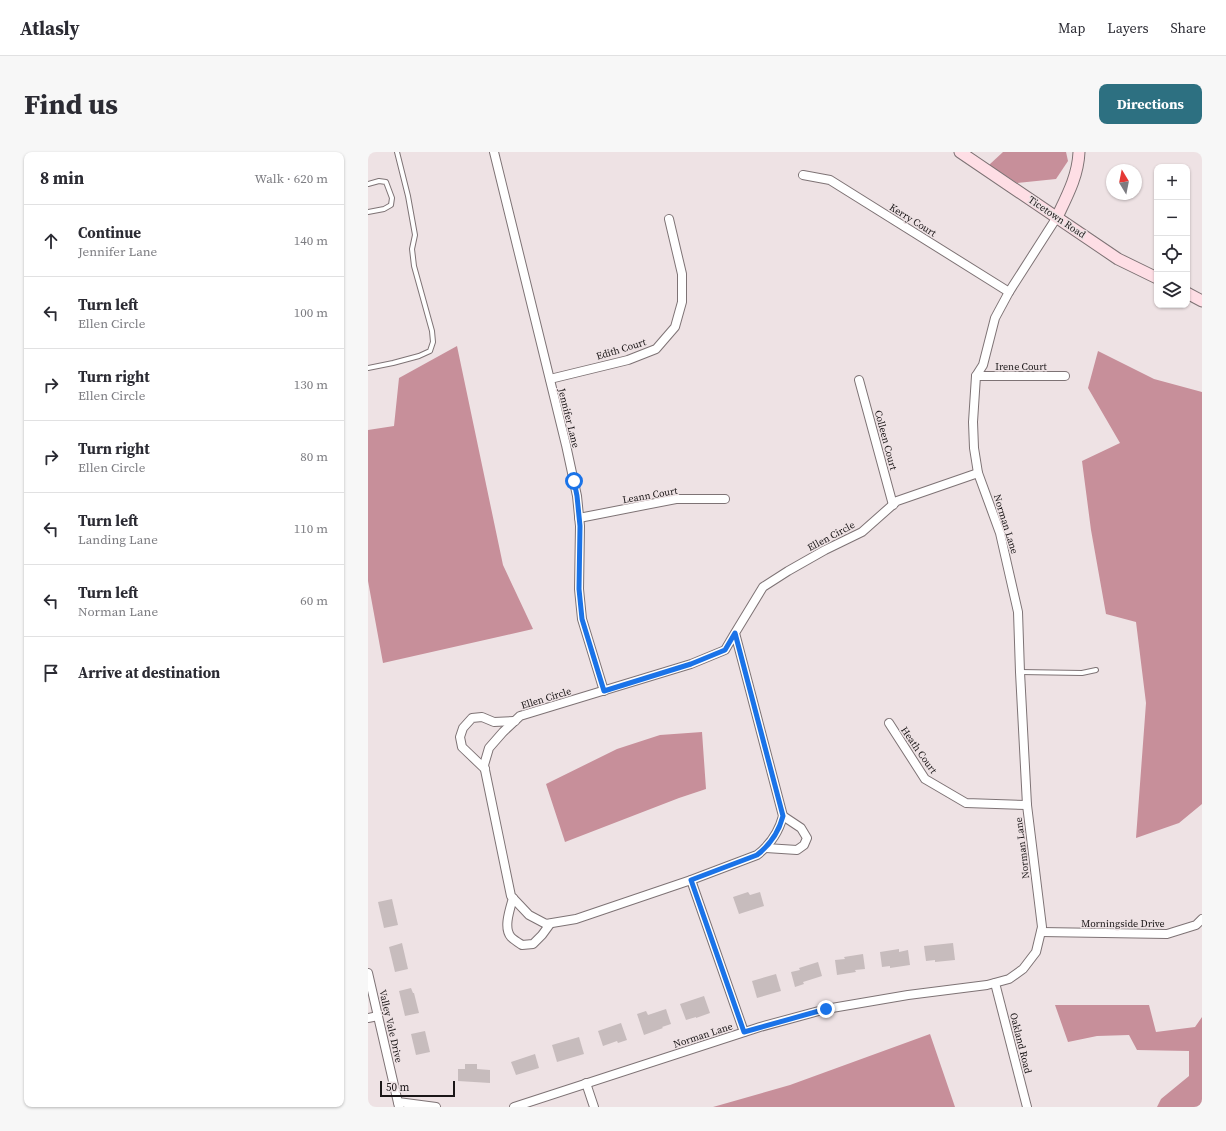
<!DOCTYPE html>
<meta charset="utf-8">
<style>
:root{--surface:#fff;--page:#f7f7f7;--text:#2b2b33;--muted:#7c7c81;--line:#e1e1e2;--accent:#2d7081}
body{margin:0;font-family:"Source Serif 4",serif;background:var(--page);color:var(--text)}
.controls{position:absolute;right:12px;top:12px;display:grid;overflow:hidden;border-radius:8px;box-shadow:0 1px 3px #0004}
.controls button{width:36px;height:36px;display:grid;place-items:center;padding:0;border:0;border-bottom:1px solid var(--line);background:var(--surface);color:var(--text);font:20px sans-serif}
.compass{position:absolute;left:738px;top:12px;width:36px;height:36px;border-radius:50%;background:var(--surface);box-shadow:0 1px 3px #0004;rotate:350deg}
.scale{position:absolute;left:12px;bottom:10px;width:75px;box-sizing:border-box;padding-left:4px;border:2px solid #1a1617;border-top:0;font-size:11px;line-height:14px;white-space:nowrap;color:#1a1617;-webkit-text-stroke:3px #eee2e4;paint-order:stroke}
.stop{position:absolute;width:12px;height:12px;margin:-9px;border:3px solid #1a73e8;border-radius:50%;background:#fff}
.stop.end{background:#1a73e8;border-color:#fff;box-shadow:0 1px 4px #0008}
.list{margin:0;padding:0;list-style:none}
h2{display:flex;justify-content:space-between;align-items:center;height:52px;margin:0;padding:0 16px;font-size:17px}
h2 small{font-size:13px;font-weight:400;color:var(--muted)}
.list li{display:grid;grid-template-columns:26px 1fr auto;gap:12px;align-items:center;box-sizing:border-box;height:72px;padding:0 16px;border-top:1px solid var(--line)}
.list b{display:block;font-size:15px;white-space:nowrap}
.list p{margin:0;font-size:13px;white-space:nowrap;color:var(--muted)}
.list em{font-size:13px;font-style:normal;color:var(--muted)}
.icon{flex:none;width:22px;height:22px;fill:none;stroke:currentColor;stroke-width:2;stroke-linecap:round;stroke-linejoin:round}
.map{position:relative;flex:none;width:834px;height:955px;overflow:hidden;border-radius:8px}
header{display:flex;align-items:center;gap:24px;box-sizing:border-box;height:56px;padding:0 20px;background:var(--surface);border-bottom:1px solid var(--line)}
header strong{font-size:19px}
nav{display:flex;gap:22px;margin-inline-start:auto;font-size:14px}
.intro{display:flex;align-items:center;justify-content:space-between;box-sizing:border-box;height:96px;padding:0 24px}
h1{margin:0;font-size:28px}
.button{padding:10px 18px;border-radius:8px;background:var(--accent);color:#fff;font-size:14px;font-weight:700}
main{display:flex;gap:24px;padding:0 24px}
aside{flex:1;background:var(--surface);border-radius:8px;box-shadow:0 1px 3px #0004}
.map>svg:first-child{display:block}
.forest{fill:#c78f9a}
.building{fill:#c7bcbd}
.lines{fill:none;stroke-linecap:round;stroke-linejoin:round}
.lane-casing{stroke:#7e7375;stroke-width:6}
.street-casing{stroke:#7e7375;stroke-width:10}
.secondary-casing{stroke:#7e7375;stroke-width:13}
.lane{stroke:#fff;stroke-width:4}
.street{stroke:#fff;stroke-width:8}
.secondary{stroke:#fedee5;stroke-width:11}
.route{stroke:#1a73e8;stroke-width:5}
.labels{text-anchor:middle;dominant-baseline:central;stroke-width:3;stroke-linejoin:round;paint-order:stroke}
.street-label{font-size:10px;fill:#1a1617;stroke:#eee2e4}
</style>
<header>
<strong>Atlasly</strong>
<nav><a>Map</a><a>Layers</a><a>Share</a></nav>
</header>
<div class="intro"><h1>Find us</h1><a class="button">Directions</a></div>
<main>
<aside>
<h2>8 min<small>Walk · 620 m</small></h2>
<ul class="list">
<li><svg class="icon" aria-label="ahead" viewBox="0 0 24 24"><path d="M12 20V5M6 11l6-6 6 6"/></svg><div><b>Continue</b><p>Jennifer Lane</p></div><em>140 m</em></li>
<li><svg class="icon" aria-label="left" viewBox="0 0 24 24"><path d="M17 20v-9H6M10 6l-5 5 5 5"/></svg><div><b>Turn left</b><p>Ellen Circle</p></div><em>100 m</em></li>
<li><svg class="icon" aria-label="right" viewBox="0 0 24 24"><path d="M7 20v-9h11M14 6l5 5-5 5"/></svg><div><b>Turn right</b><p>Ellen Circle</p></div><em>130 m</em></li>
<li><svg class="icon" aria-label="right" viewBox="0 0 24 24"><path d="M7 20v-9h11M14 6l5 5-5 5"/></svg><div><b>Turn right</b><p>Ellen Circle</p></div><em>80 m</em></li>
<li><svg class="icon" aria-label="left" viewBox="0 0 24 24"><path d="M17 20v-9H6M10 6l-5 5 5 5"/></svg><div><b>Turn left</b><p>Landing Lane</p></div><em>110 m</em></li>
<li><svg class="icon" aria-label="left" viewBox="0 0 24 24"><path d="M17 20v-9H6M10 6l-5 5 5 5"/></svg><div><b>Turn left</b><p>Norman Lane</p></div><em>60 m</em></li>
<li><svg class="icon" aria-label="arrive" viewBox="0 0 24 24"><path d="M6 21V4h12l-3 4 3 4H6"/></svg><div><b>Arrive at destination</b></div></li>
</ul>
</aside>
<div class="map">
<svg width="834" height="955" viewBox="0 0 834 955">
<rect width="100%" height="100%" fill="#eee2e4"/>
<!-- forest -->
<g class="forest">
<path d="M 635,0 L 698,0 L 700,9 L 688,27 L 649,31 L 621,13 Z"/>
<path d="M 89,194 L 135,413 L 165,477 L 15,511 L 0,429 L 0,278 L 26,274 L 31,226 Z"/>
<path d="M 730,199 L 786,227 L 834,240 L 834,652 L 811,671 L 768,686 L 778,551 L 768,470 L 738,462 L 723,378 L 714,309 L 752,291 L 720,236 Z"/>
<path d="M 334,580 L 338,637 L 311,646 L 197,690 L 178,632 L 249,597 L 292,583 Z"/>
<path d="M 687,853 L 781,853 L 788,880 L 827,875 L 834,865 L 834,955 L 789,955 L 793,947 L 821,924 L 821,899 L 769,898 L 761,883 L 729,884 L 700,890 Z"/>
<path d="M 562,882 L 587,955 L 345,955 L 422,933 Z"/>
</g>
<!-- building -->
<g class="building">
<path d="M 380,740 L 382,743 L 392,740 L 396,754 L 371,762 L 365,745 Z"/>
<path d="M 24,747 L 30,773 L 16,776 L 10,750 Z"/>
<path d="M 34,791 L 40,817 L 27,820 L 21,795 Z"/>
<path d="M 585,791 L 587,808 L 567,810 L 567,808 L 558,809 L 556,794 Z"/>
<path d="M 531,797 L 531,800 L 540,798 L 542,813 L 522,816 L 522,814 L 514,815 L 512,800 Z"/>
<path d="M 495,802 L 497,817 L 487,818 L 488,820 L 469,823 L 467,808 L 477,807 L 476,805 Z"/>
<path d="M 450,810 L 454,824 L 435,830 L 436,832 L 427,835 L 423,820 L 432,818 L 431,816 Z"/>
<path d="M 408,822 L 413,839 L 389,846 L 384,829 Z"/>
<path d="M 43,836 L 45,841 L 46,841 L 51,861 L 37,864 L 31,839 Z"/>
<path d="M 336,844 L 342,861 L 328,866 L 328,865 L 318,868 L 312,852 Z"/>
<path d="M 298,857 L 303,872 L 294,875 L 295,876 L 276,883 L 269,862 L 278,859 L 280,863 Z"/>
<path d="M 253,871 L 259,888 L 250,891 L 249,889 L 235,894 L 230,879 Z"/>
<path d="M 57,879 L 62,900 L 48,903 L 43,882 Z"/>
<path d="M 211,885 L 216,902 L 189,910 L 184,893 Z"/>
<path d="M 167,902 L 171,916 L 148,923 L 143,910 Z"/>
<path d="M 97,912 L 109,912 L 109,917 L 122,918 L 122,931 L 90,929 L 90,917 L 97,917 Z"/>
</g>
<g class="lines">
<defs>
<g id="lane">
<path d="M 0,32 L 11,29 L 18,30 L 24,46 L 23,53 L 16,57 L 0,60"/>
<path d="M 0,216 L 25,211 L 51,204 L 62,199 L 65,190 L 64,179 L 46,114 L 44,97 L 47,83 L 40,44 L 29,0"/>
<path d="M 652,520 L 714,521 L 728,518"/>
</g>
<g id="street">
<path d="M 126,0 L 198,293 L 209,344 L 212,374 L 211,437 L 214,467 L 236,539"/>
<path d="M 435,23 L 462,28 L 641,140"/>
<path d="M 608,224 L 697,224"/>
<path d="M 182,227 L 260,208 L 288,197 L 307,175 L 314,150 L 314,122 L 301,67"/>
<path d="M 491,228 L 525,353"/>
<path d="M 211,366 L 308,347 L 357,347"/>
<path d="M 367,481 L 357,498 L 323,512 L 152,564 L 135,580 L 121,596 L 116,613 L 143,744 L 161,763 L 178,772 L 208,767 L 323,728 L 389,703 C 402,693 411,679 415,664 L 367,481 L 395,435 L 420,419 L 457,398 L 494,380 L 529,349 L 610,321"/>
<path d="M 521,571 L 557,627 L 598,651 L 659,653"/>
<path d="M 117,617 L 94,595 L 92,585 L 95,576 L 104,566 L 114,565 L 126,570 L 147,569"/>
<path d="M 398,696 L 429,698 L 436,693 L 439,686 L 433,676 L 415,664"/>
<path d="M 323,728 L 376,880"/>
<path d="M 145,746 C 142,757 135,776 143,785 C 146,788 151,791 154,793 L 165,792 L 174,783 L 182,772"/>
<path d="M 673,780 L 799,782 L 828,773 L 834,767"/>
<path d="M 0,821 L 31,955"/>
<path d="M 627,831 L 659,955"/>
<path d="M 0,866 L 10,864"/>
<path d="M 218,931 L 226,955"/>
<path d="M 30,950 L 68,955"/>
<path d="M 146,955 L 392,875 L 458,857 L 540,843 L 619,833 L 641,827 L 655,817 L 668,800 L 674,775 L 659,653 L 652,520 L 650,460 L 632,381 L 610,321 L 606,296 L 605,270 L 608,224 L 615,213 L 627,166 L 641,140 L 689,65"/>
</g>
<g id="secondary">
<path d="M 592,0 L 750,107 L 789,126"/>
<path d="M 689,65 C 699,44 710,24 711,0"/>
<path d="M 819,141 L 834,149"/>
</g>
</defs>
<!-- lane casing -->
<use href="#lane" class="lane-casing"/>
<!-- street casing -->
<use href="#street" class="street-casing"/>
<!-- secondary casing -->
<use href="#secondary" class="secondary-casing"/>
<!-- lane -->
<use href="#lane" class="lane"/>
<!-- street -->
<use href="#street" class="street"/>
<!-- secondary -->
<use href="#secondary" class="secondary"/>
</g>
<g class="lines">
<!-- route -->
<path class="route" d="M 206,329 L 209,344 L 212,374 L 211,437 L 214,467 L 236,539 L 323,512 L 357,498 L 367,481 L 415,664 C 411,679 402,693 389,703 L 323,728 L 376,880 L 458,857"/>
</g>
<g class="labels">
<!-- street labels -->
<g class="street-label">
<text transform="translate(689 65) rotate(34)">Ticetown Road</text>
<text transform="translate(545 68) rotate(32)">Kerry Court</text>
<text transform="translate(253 197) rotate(-17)">Edith Court</text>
<text x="653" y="214">Irene Court</text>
<text transform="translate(201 266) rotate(76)">Jennifer Lane</text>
<text transform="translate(518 288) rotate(75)">Colleen Court</text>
<text transform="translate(282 343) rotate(-10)">Leann Court</text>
<text transform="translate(638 372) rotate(73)">Norman Lane</text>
<text transform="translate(463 384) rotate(-28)">Ellen Circle</text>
<text transform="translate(178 546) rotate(-17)">Ellen Circle</text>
<text transform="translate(551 598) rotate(55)">Heath Court</text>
<text transform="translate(654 696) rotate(-97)">Norman Lane</text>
<text x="755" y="771">Morningside Drive</text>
<text transform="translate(23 874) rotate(77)">Valley Vale Drive</text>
<text transform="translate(335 883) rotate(-18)">Norman Lane</text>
<text transform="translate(653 891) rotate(76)">Oakland Road</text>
</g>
</g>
</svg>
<div class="controls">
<button>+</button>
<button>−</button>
<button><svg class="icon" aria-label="locate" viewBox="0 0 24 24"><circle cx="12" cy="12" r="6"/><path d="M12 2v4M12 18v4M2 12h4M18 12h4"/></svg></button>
<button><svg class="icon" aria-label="layers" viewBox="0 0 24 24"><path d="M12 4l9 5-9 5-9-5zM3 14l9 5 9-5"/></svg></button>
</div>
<svg class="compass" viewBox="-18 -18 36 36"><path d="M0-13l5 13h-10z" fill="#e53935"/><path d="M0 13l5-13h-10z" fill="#7c7c81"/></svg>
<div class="scale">50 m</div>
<div class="stop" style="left:206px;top:329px"></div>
<div class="stop end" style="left:458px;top:857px"></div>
</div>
</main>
